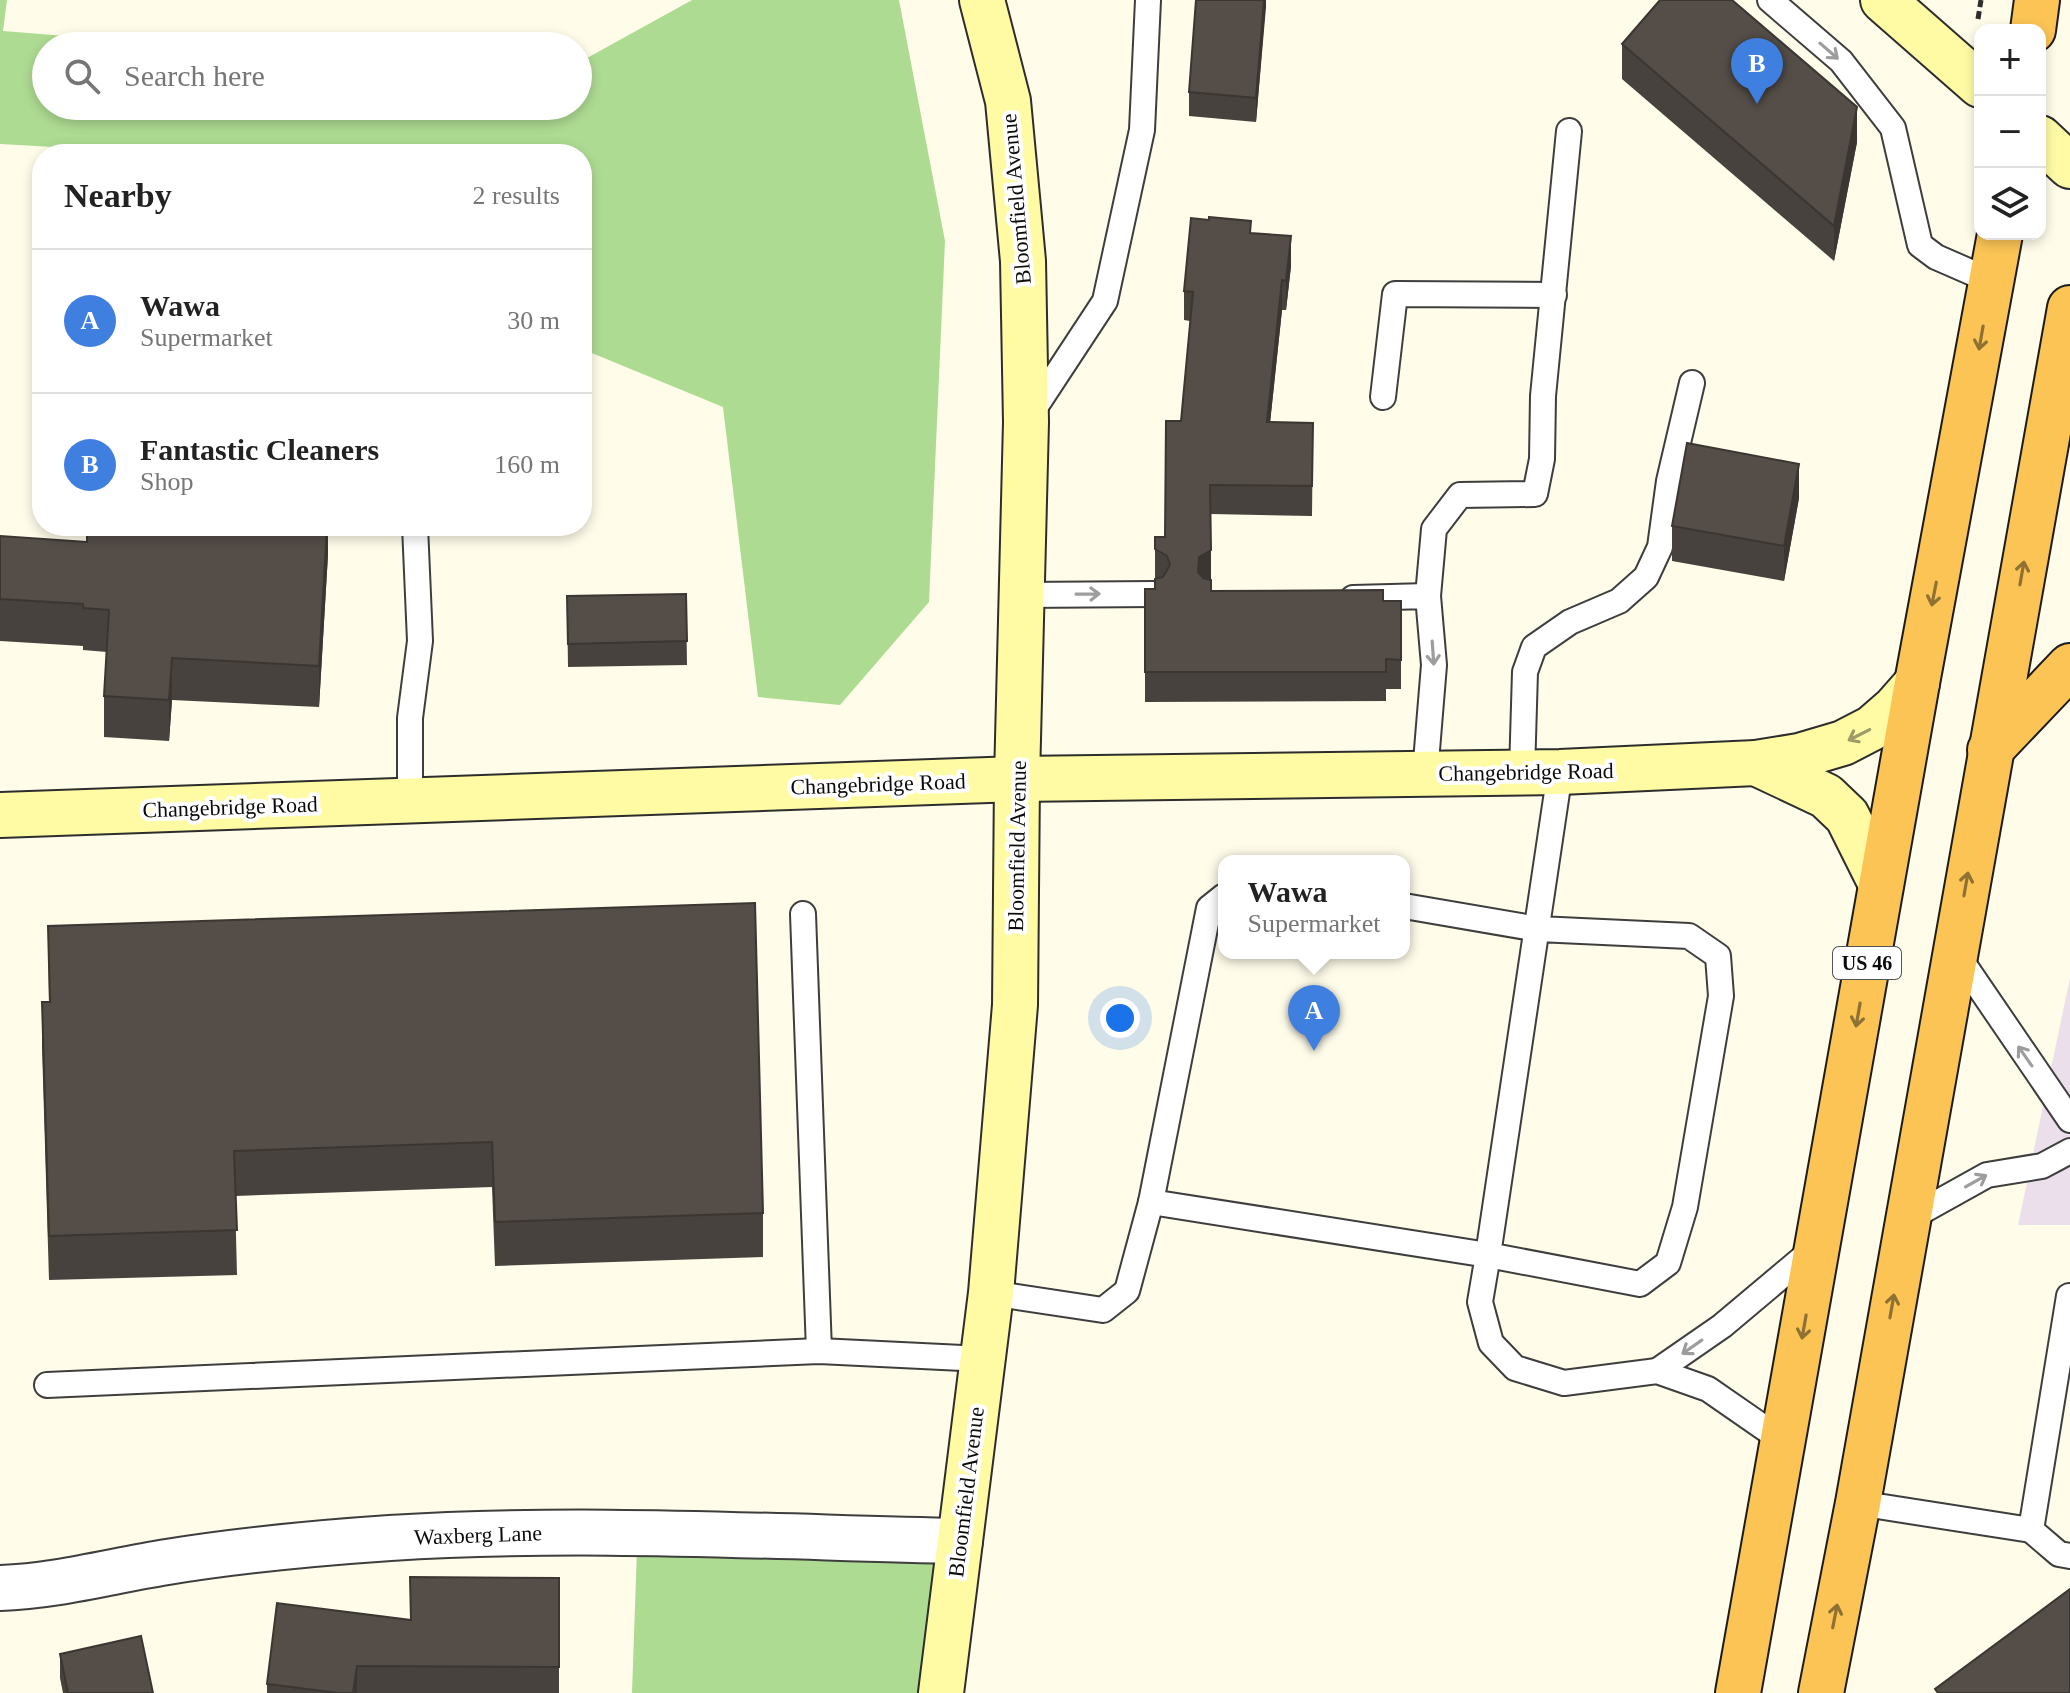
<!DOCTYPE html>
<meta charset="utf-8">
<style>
:root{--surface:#fff;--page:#f2f2f2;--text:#222;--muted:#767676;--line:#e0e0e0;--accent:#bf2420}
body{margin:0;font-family:Georgia,serif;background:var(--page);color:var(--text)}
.controls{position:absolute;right:24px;top:24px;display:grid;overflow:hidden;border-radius:16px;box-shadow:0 4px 12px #0003}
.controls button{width:72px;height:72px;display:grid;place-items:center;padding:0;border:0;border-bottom:2px solid var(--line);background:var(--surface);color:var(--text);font:40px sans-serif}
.you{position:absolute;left:1120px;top:1018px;width:28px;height:28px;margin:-20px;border:6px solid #fff;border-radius:50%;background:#1a73e8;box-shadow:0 0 0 12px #1a73e833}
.badge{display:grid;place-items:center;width:52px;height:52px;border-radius:50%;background:var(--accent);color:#fff;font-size:26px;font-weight:700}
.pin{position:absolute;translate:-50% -66px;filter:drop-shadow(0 2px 4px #0008)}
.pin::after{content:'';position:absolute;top:42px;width:28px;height:24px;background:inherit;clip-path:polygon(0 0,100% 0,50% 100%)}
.popup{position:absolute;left:1218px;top:855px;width:192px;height:104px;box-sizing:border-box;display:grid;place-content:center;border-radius:16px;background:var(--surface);filter:drop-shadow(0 2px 6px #0005);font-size:26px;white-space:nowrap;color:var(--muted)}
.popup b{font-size:30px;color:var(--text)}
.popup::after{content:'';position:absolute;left:50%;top:100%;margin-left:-16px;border:16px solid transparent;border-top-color:var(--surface)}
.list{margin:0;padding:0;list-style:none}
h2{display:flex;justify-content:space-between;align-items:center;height:104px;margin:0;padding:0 32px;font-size:34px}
h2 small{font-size:26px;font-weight:400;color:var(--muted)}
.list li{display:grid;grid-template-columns:52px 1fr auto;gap:24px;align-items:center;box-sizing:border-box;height:144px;padding:0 32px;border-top:2px solid var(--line)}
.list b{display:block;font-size:30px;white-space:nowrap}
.list p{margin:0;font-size:26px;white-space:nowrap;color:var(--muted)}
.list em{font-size:26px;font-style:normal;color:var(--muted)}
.icon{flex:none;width:44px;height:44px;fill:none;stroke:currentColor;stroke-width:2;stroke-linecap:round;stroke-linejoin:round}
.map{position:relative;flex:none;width:2070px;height:1693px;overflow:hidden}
.search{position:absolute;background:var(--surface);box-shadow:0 4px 12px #0003;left:32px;top:32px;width:560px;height:88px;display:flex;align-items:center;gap:20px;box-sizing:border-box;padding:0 28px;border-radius:44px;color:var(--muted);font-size:30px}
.panel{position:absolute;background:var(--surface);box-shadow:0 4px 12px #0003;left:32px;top:144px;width:560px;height:392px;border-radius:32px}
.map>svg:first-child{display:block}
.industrial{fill:#ebdfeb}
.forest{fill:#aedb92}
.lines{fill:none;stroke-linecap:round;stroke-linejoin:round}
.service-casing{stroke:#3e3e3e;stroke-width:28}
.minor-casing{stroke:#3e3e3e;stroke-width:48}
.secondary-casing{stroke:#2d2d2d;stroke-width:48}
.trunk-casing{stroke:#1c1c1c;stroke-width:48}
.path{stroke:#2d2d2d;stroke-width:5;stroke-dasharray:8 4;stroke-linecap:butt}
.service{stroke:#fff;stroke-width:24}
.minor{stroke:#fff;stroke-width:44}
.secondary{stroke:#fffba5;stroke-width:44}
.trunk{stroke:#fbc455;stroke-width:44}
.wall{fill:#48423e}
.shaded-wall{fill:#3b3632}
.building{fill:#544d48;stroke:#3b3632;stroke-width:2}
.oneway{stroke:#9d9d9d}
.oneway2{stroke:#8f7134}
.oneway3{stroke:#9d9b67}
.labels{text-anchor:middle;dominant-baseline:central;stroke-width:8;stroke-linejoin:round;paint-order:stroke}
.shield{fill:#fff;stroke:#545454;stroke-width:2}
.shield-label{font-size:20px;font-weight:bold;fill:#0b0b0b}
.street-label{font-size:22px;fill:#0b0b0b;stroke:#fff}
</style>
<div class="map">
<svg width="2070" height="1693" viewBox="0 0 2070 1693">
<rect width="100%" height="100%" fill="#fffcea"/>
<!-- industrial -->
<path class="industrial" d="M 2070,978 L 2070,1225 L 2018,1225 Z"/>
<!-- forest -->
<g class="forest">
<path d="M 0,0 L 7,0 L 3,31 L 191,46 L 46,46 L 46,106 L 578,106 L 578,63 L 692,0 L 899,0 L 945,241 L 929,602 L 840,705 L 758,697 L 723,407 L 582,349 L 582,154 L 180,154 L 0,144 Z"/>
<path d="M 638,1520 L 963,1531 L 942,1693 L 632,1693 Z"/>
</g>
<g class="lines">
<defs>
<g id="service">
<path d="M 1770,0 L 1841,61 L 1893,128 L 1920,245 L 1936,257 L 1991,281"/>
<path d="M 1383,397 L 1395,294 L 1554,295"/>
<path d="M 1030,415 L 1105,301 L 1142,130 L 1148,0"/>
<path d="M 1021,595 L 1155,594"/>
<path d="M 1428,596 L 1434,529 L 1460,495 L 1535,494 L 1542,459 L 1543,396 L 1569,131"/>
<path d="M 1353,598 L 1428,596 L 1434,665 L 1425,774"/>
<path d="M 1522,772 L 1525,672 L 1534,647 L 1570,622 L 1619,601 L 1646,577 L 1660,547 L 1669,481 L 1692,383"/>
<path d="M 410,800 L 410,718 L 420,641 L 415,526"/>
<path d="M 1404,906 L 1538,929 L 1689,936 L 1718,956 L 1721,996 L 1685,1207 L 1668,1263 L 1640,1284 L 1488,1255 L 1560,772"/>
<path d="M 803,914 L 819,1351"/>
<path d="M 1956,953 L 2070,1120"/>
<path d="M 1151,1202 L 1209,908 L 1224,896"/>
<path d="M 1908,1219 L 1987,1175 L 2042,1166 L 2070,1151"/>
<path d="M 991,1293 L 1103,1310 L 1127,1291 L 1151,1202 L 1488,1255 L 1480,1302 L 1491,1343 L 1515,1368 L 1564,1383 L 1657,1371 L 1708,1389 L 1783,1441"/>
<path d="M 1657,1371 L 1722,1326 L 1816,1247"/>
<path d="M 47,1385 L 819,1351 L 983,1359"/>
<path d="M 1858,1503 L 2031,1530 L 2069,1296"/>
<path d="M 2031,1530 L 2059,1554 L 2070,1556"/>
</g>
<path id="minor" d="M 0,1588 C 57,1586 111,1571 167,1562 C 241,1550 316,1543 390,1538 C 580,1526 770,1537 960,1541"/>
<g id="secondary">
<path d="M 1883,0 L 1980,85"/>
<path d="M 2040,138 L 2070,166"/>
<path d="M 1756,763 L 1826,796 L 1847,816 L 1881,884"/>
<path d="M 0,815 L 1017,779 L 1560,772 L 1756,763 L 1799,756 L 1843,743 L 1872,728 L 1895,708 L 1917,683"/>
<path d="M 941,1693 L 991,1293 L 1015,1005 L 1017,779 L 1026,422 L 1023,261 L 1008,101 L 982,0"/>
</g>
<g id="trunk">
<path d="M 2033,30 L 2037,0"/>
<path d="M 1990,750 L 2070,666"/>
<path d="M 1738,1693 L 1917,683 L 2000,234"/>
<path d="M 1821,1693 L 1858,1503 L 2070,308"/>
</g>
</defs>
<!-- service casing -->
<use href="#service" class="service-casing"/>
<!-- minor casing -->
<use href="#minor" class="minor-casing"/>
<!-- secondary casing -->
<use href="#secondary" class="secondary-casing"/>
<!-- trunk casing -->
<use href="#trunk" class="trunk-casing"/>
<!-- path -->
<path class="path" d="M 1978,19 L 1981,0"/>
<!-- service -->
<use href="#service" class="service"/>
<!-- minor -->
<use href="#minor" class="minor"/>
<!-- secondary -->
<use href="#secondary" class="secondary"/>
<!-- trunk -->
<use href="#trunk" class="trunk"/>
</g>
<!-- wall -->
<g class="wall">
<path d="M 1266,0 L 1256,122 L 1189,116 L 1189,92 Z"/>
<path d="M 1622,44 L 1857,142 L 1834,261 L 1622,79 Z"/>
<path d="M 1251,233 L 1291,266 L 1286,310 L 1282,310 L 1270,422 L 1313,423 L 1312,516 L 1211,514 L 1211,591 L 1401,601 L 1401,689 L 1386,689 L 1386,701 L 1145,702 L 1145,589 L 1155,589 L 1155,537 L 1165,537 L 1181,421 L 1190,321 L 1184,320 L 1184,291 Z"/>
<path d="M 1799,498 L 1784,581 L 1672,561 L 1672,526 Z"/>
<path d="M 328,526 L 328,554 L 319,707 L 172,700 L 169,741 L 104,737 L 104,696 L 107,652 L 83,650 L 83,646 L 0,641 L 0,536 L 87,542 L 221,531 Z"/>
<path d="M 686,594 L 687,665 L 568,667 L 567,596 Z"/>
<path d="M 48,926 L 763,1213 L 763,1257 L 495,1266 L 492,1187 L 235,1196 L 237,1275 L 49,1280 L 42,1046 L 42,1002 L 49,1002 Z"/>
<path d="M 559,1578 L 559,1693 L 267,1693 L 267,1684 L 410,1620 Z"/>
<path d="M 60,1654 L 153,1693 L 63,1693 L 60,1678 Z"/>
</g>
<!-- shaded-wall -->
<g class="shaded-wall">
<path d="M 1264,0 L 1266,0 L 1266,7 L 1256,122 L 1256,98 Z"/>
<path d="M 1857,107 L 1857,142 L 1834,261 L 1834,226 Z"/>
<path d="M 1291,236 L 1291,266 L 1286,310 L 1286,281 Z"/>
<path d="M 1282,280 L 1282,310 L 1267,452 L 1267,422 Z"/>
<path d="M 1799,464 L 1799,498 L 1784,581 L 1784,546 Z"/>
<path d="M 327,526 L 328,554 L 319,707 L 319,666 Z"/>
<path d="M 1211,550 L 1211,580 L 1199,587 L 1198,572 L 1199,557 Z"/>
<path d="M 172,658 L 172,700 L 169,741 L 169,700 Z"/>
<path d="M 357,1666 L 357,1693 L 353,1693 Z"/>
</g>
<!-- building -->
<g class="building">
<path d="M 1196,0 L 1264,0 L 1256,98 L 1189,92 Z"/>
<path d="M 1660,0 L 1732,0 L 1857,107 L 1834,226 L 1622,44 Z"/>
<path d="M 1209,217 L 1251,221 L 1250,233 L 1291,236 L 1286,281 L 1282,280 L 1267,422 L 1313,423 L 1312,486 L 1210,485 L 1211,550 L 1199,557 L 1198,572 L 1203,578 L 1211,580 L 1211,591 L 1383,590 L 1383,601 L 1401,601 L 1401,660 L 1386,659 L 1386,672 L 1145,672 L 1145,589 L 1155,589 L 1155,579 L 1163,577 L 1170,565 L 1167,556 L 1155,549 L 1155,537 L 1165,537 L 1166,421 L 1181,421 L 1193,292 L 1184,291 L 1191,218 L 1209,220 Z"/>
<path d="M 1687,443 L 1799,464 L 1784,546 L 1672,526 Z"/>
<path d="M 87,526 L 130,526 L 221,531 L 221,526 L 327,526 L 319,666 L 172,658 L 169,700 L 104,696 L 109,610 L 83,608 L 83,604 L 0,599 L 0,536 L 87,542 Z"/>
<path d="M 686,594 L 687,641 L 568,644 L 567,596 Z"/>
<path d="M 755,903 L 763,1213 L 495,1222 L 492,1142 L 234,1151 L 237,1230 L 49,1236 L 42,1002 L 50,1002 L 48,926 Z"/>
<path d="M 410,1577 L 559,1578 L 559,1667 L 357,1666 L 353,1693 L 338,1693 L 267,1684 L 277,1603 L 411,1620 Z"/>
<path d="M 2070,1589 L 2070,1693 L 1938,1693 L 1935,1689 Z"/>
<path d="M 141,1636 L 153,1693 L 68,1693 L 60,1654 Z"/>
</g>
<!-- one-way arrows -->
<defs><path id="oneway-shaft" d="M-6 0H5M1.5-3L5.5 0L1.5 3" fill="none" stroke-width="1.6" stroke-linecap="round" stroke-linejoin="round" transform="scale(2)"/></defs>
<g class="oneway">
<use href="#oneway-shaft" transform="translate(1829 51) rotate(41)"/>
<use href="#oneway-shaft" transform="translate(1088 594) rotate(-1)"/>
<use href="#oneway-shaft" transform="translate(1433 653) rotate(86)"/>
<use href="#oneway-shaft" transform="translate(2025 1056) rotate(-125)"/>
<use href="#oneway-shaft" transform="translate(1976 1181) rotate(-29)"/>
<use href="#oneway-shaft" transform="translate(1692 1347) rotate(145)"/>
</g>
<g class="oneway2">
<use href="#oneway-shaft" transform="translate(1981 338) rotate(100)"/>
<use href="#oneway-shaft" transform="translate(2022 573) rotate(-80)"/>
<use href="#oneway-shaft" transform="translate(1934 594) rotate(101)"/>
<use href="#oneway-shaft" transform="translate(1966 884) rotate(-80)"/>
<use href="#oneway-shaft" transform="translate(1858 1015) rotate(100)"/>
<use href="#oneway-shaft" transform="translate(1892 1306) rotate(-80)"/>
<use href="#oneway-shaft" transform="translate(1804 1327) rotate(100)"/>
<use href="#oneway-shaft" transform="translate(1835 1616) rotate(-79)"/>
</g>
<use class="oneway3" href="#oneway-shaft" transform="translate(1859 735) rotate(153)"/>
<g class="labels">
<!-- shield labels -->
<rect class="shield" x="1833" y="947" width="68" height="32" rx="6"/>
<g class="shield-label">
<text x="1867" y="963">US 46</text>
</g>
<!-- street labels -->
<g class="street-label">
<text transform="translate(1016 199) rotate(-95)">Bloomfield Avenue</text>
<text transform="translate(1526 772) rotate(-1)">Changebridge Road</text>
<text transform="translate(878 784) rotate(-2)">Changebridge Road</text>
<text transform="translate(230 807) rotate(-2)">Changebridge Road</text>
<text transform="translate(1017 846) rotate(-89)">Bloomfield Avenue</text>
<text transform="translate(966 1492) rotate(-83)">Bloomfield Avenue</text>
<text transform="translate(478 1535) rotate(-2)">Waxberg Lane</text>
</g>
</g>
</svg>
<div class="controls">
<button>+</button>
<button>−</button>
<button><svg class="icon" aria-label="layers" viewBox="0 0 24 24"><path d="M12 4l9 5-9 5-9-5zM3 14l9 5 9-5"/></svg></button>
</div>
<div class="you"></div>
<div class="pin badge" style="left:1314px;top:1051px;background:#3f7fe0">A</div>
<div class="popup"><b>Wawa</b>Supermarket</div>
<div class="pin badge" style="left:1757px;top:104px;background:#3f7fe0">B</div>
<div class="search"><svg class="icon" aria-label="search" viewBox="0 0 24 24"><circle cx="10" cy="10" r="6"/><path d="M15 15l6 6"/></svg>Search here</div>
<section class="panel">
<h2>Nearby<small>2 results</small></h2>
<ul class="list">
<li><span class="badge" style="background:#3f7fe0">A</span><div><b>Wawa</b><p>Supermarket</p></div><em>30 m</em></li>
<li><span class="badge" style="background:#3f7fe0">B</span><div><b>Fantastic Cleaners</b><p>Shop</p></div><em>160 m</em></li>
</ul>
</section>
</div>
